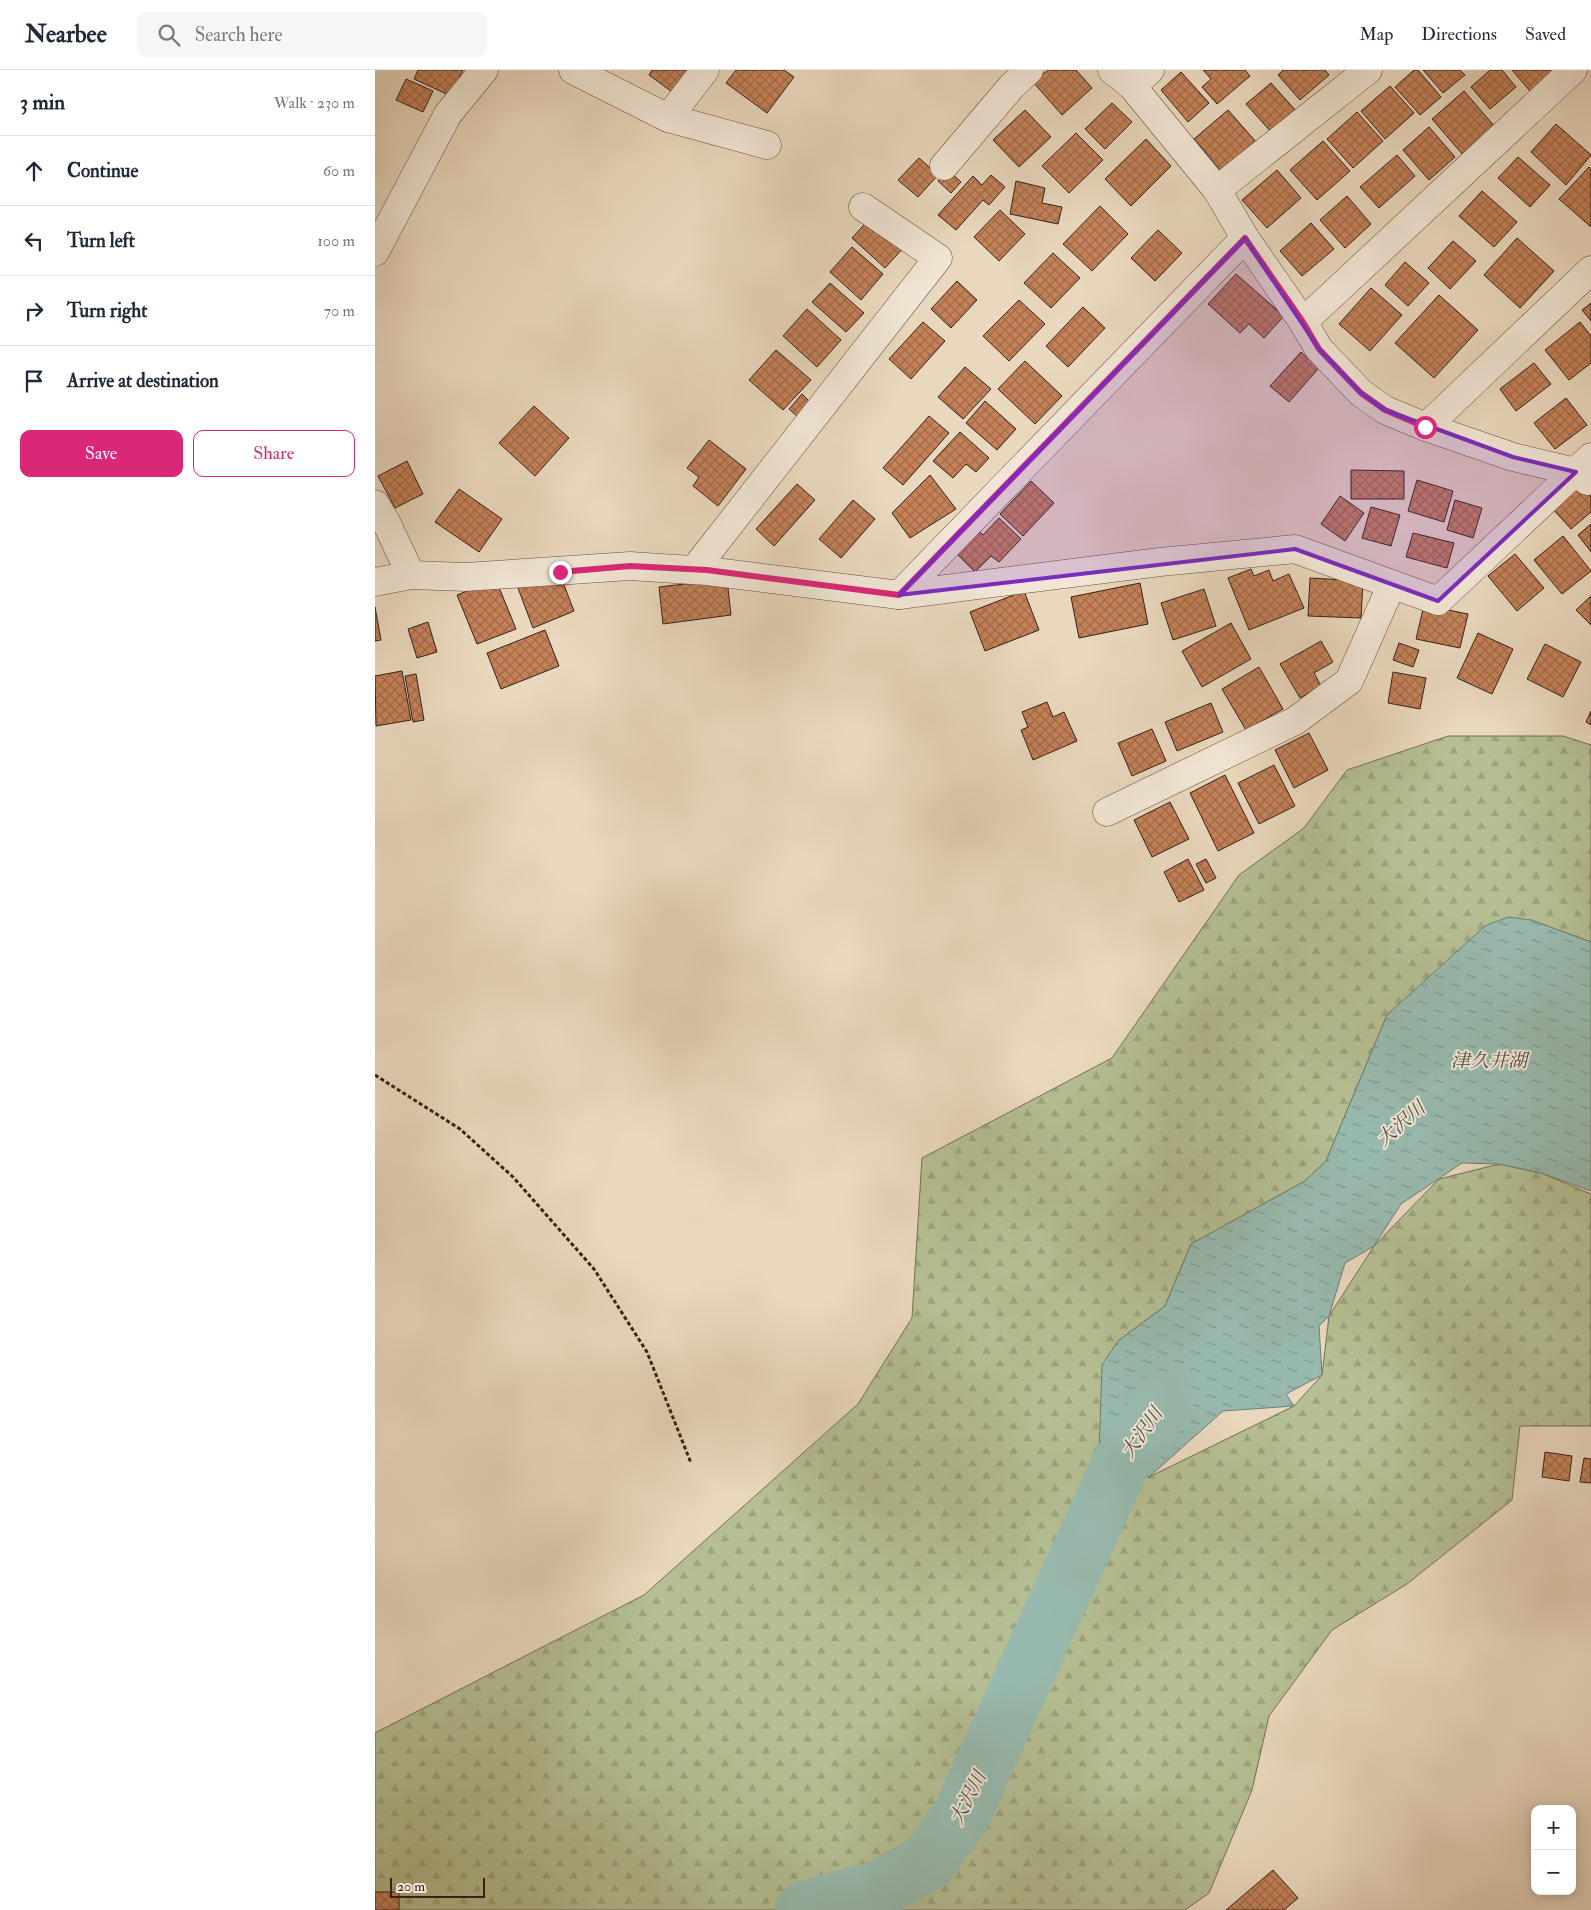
<!DOCTYPE html>
<meta charset="utf-8">
<style>
:root{--surface:#fff;--page:#f6f6f7;--text:#1f2937;--muted:#747a83;--line:#e0e1e3;--accent:#db2777}
body{margin:0;font-family:"IM FELL Double Pica","Noto Serif JP",serif;background:var(--page);color:var(--text)}
.controls{position:absolute;right:15px;bottom:15px;display:grid;overflow:hidden;border-radius:10px;box-shadow:0 2px 12px #0003}
.controls button{width:45px;height:45px;display:grid;place-items:center;padding:0;border:0;border-bottom:1px solid var(--line);background:var(--surface);color:var(--text);font:25px sans-serif}
.scale{position:absolute;left:15px;bottom:12px;width:95px;box-sizing:border-box;padding-left:5px;border:2px solid #34211a;border-top:0;font-size:14px;line-height:18px;white-space:nowrap;color:#34211a;-webkit-text-stroke:4px #f1e6d5;paint-order:stroke}
.stop{position:absolute;width:15px;height:15px;margin:-11px;border:4px solid #db2777;border-radius:50%;background:#fff}
.stop.end{background:#db2777;border-color:#fff;box-shadow:0 1px 5px #0008}
.list{margin:0;padding:0;list-style:none}
h2{display:flex;justify-content:space-between;align-items:center;height:65px;margin:0;padding:0 20px;font-size:21px}
h2 small{font-size:16px;font-weight:400;color:var(--muted)}
.list li{display:grid;grid-template-columns:32px 1fr auto;gap:15px;align-items:center;box-sizing:border-box;height:70px;padding:0 20px;border-top:1px solid var(--line)}
.list b{display:block;font-size:19px;white-space:nowrap}
.list em{font-size:16px;font-style:normal;color:var(--muted)}
.actions{display:flex;gap:10px;padding:15px 20px}
.actions a{flex:1;padding:11px 0;border:1px solid var(--accent);border-radius:10px;text-align:center;font-size:18px;color:var(--accent)}
.actions .main{background:var(--accent);color:#fff}
.icon{flex:none;width:28px;height:28px;fill:none;stroke:currentColor;stroke-width:2;stroke-linecap:round;stroke-linejoin:round}
.map{position:relative;flex:none;width:1216px;height:1840px;overflow:hidden}
header{display:flex;align-items:center;gap:30px;box-sizing:border-box;height:70px;padding:0 25px;background:var(--surface);border-bottom:1px solid var(--line)}
header strong{font-size:24px}
nav{display:flex;gap:28px;margin-inline-start:auto;font-size:18px}
.search{width:350px;height:45px;background:var(--page);display:flex;align-items:center;gap:12px;box-sizing:border-box;padding:0 18px;border-radius:10px;color:var(--muted);font-size:19px}
main{display:flex}
aside{flex:1;background:var(--surface)}
.map>svg:first-child{display:block}
.forest{fill:url(#forest-firs);stroke:#747056}
.water{fill:url(#water-ripples);stroke:#707d73}
.lines{fill:none;stroke-linecap:round;stroke-linejoin:round}
.river{stroke:#98baae;stroke-width:58}
.building{fill:url(#building-cross-hatch);stroke:#34211a}
.minor-casing{stroke:#624f43;stroke-width:29}
.path{stroke:#34211a;stroke-width:3;stroke-dasharray:4 2.5;stroke-linecap:butt}
.minor{stroke:#f1e6d5;stroke-width:28}
.route{stroke:#db2777;stroke-width:6}
.marked{fill:#7b2cbf;fill-opacity:0.2;stroke:#7b2cbf;stroke-width:4;stroke-linejoin:round}
.labels{text-anchor:middle;dominant-baseline:central;stroke-width:4;stroke-linejoin:round;paint-order:stroke}
.water-label{font-size:19px;font-style:italic;fill:#524f46;stroke:#f1e6d5}
</style>
<header>
<strong>Nearbee</strong>
<div class="search"><svg class="icon" aria-label="search" viewBox="0 0 24 24"><circle cx="10" cy="10" r="6"/><path d="M15 15l6 6"/></svg>Search here</div>
<nav><a>Map</a><a>Directions</a><a>Saved</a></nav>
</header>
<main>
<aside>
<h2>3 min<small>Walk · 230 m</small></h2>
<ul class="list">
<li><svg class="icon" aria-label="ahead" viewBox="0 0 24 24"><path d="M12 20V5M6 11l6-6 6 6"/></svg><div><b>Continue</b></div><em>60 m</em></li>
<li><svg class="icon" aria-label="left" viewBox="0 0 24 24"><path d="M17 20v-9H6M10 6l-5 5 5 5"/></svg><div><b>Turn left</b></div><em>100 m</em></li>
<li><svg class="icon" aria-label="right" viewBox="0 0 24 24"><path d="M7 20v-9h11M14 6l5 5-5 5"/></svg><div><b>Turn right</b></div><em>70 m</em></li>
<li><svg class="icon" aria-label="arrive" viewBox="0 0 24 24"><path d="M6 21V4h12l-3 4 3 4H6"/></svg><div><b>Arrive at destination</b></div></li>
</ul>
<div class="actions"><a class="main">Save</a><a>Share</a></div>
</aside>
<div class="map">
<svg width="1216" height="1840" viewBox="0 0 1216 1840">
<defs>
<pattern id="forest-firs" width="22" height="20" patternUnits="userSpaceOnUse" patternTransform="scale(1.25)"><rect width="22" height="20" fill="#b5bf93"/><path d="M5 1l3.5 6h-7zM16 11l3.5 6h-7z" fill="#9ca47e"/></pattern>
<pattern id="water-ripples" width="26" height="14" patternUnits="userSpaceOnUse" patternTransform="scale(1.25)"><rect width="26" height="14" fill="#98baae"/><path d="M2 4q2-2 4 0t4 0M15 11q2-2 4 0t4 0" fill="none" stroke="#7d978d"/></pattern>
<pattern id="building-cross-hatch" width="8" height="8" patternUnits="userSpaceOnUse" patternTransform="scale(1.25)"><rect width="8" height="8" fill="#c58259"/><path d="M0 0l8 8M0 8l8-8" fill="none" stroke="#a16a49"/></pattern>
</defs>
<rect width="100%" height="100%" fill="#ead8be"/>
<filter id="stains"><feTurbulence type="fractalNoise" baseFrequency=".004" numOctaves="4"/><feColorMatrix values="0 0 0 0 .2 0 0 0 0 .09 0 0 0 0 .02 0 0 0 .5 -.17"/></filter>
<radialGradient id="worn" r=".72"><stop offset=".6" stop-color="#630" stop-opacity="0"/><stop offset="1" stop-color="#630" stop-opacity=".3"/></radialGradient>
<!-- forest -->
<path class="forest" d="M 1073,666 L 1188,666 L 1216,675 L 1216,872 L 1156,850 L 1012,945 L 951,1091 L 930,1111 L 816,1174 L 790,1236 L 743,1271 L 745,1395 L 774,1407 L 919,1336 L 947,1305 L 954,1246 L 999,1176 L 1064,1109 L 1124,1094 L 1166,1103 L 1216,1124 L 1216,1356 L 1145,1356 L 1137,1430 L 1032,1514 L 957,1560 L 894,1646 L 877,1720 L 834,1823 L 810,1840 L 0,1840 L 0,1663 L 269,1525 L 483,1334 L 537,1248 L 547,1088 L 737,988 L 864,805 L 929,758 L 972,700 Z"/>
<!-- water -->
<path class="water" d="M 1133,847 L 1156,850 L 1216,872 L 1216,1121 L 1166,1103 L 1124,1094 L 1087,1093 L 1026,1134 L 999,1176 L 970,1193 L 954,1246 L 944,1256 L 947,1305 L 911,1324 L 919,1336 L 848,1341 L 774,1407 L 724,1383 L 727,1295 L 743,1271 L 790,1236 L 816,1174 L 930,1111 L 951,1091 L 1012,945 L 1110,856 Z"/>
<g class="lines">
<!-- river -->
<path class="river" d="M 429,1840 L 505,1819 L 553,1792 L 586,1746 L 745,1395 L 790,1330"/>
</g>
<!-- building -->
<g class="building">
<path d="M 43,0 L 88,0 L 76,26 L 39,9 Z"/>
<path d="M 277,0 L 318,0 L 300,24 L 274,5 Z"/>
<path d="M 361,0 L 409,0 L 419,7 L 392,43 L 351,13 Z"/>
<path d="M 673,0 L 701,0 L 717,18 L 687,45 L 658,12 Z"/>
<path d="M 828,0 L 870,0 L 875,6 L 842,34 L 827,17 L 836,9 Z"/>
<path d="M 908,0 L 950,0 L 954,5 L 925,30 L 903,5 Z"/>
<path d="M 1039,0 L 1043,0 L 1066,27 L 1045,45 L 1020,17 Z"/>
<path d="M 1048,0 L 1085,0 L 1090,5 L 1068,23 Z"/>
<path d="M 1115,0 L 1127,0 L 1141,17 L 1115,39 L 1096,17 Z"/>
<path d="M 1137,0 L 1181,0 L 1161,28 Z"/>
<path d="M 806,2 L 834,33 L 813,52 L 786,20 Z"/>
<path d="M 31,9 L 58,21 L 48,42 L 21,30 Z"/>
<path d="M 896,13 L 922,42 L 898,64 L 871,34 Z"/>
<path d="M 1015,16 L 1039,43 L 1010,69 L 986,41 Z"/>
<path d="M 1089,21 L 1121,58 L 1089,86 L 1057,49 Z"/>
<path d="M 737,33 L 757,52 L 730,79 L 710,59 Z"/>
<path d="M 650,40 L 676,67 L 644,97 L 618,70 Z"/>
<path d="M 853,40 L 882,73 L 848,103 L 819,69 Z"/>
<path d="M 982,42 L 1008,71 L 978,98 L 952,69 Z"/>
<path d="M 1181,54 L 1216,85 L 1191,115 L 1156,82 Z"/>
<path d="M 1054,57 L 1080,87 L 1054,110 L 1028,80 Z"/>
<path d="M 701,63 L 728,90 L 694,123 L 667,96 Z"/>
<path d="M 771,69 L 796,96 L 756,136 L 730,109 Z"/>
<path d="M 948,71 L 975,101 L 942,130 L 915,100 Z"/>
<path d="M 1022,85 L 1040,106 L 1004,138 L 985,117 Z"/>
<path d="M 1143,87 L 1175,115 L 1155,137 L 1123,108 Z"/>
<path d="M 544,88 L 563,105 L 543,127 L 523,110 Z"/>
<path d="M 1214,97 L 1216,99 L 1216,157 L 1184,129 Z"/>
<path d="M 573,100 L 586,112 L 576,123 L 563,111 Z"/>
<path d="M 902,100 L 926,128 L 892,158 L 867,130 Z"/>
<path d="M 616,105 L 630,117 L 614,135 L 608,130 L 581,160 L 563,145 L 598,106 L 607,115 Z"/>
<path d="M 641,111 L 670,118 L 667,133 L 687,137 L 683,154 L 635,144 Z"/>
<path d="M 1107,121 L 1142,152 L 1119,177 L 1084,146 Z"/>
<path d="M 972,126 L 996,154 L 970,178 L 945,150 Z"/>
<path d="M 725,136 L 753,164 L 717,201 L 688,174 Z"/>
<path d="M 625,140 L 650,164 L 624,191 L 599,167 Z"/>
<path d="M 497,146 L 530,176 L 510,198 L 477,168 Z"/>
<path d="M 936,153 L 959,179 L 927,206 L 905,181 Z"/>
<path d="M 783,160 L 807,183 L 780,211 L 756,188 Z"/>
<path d="M 1142,168 L 1179,201 L 1145,238 L 1109,205 Z"/>
<path d="M 1078,171 L 1101,191 L 1075,219 L 1053,198 Z"/>
<path d="M 477,177 L 508,204 L 486,230 L 455,202 Z"/>
<path d="M 678,183 L 705,208 L 676,238 L 649,213 Z"/>
<path d="M 1030,192 L 1054,213 L 1033,236 L 1010,215 Z"/>
<path d="M 861,204 L 909,246 L 889,268 L 874,254 L 865,263 L 833,234 Z"/>
<path d="M 582,211 L 602,230 L 576,258 L 556,239 Z"/>
<path d="M 455,213 L 489,243 L 471,262 L 437,232 Z"/>
<path d="M 996,218 L 1027,245 L 995,281 L 964,254 Z"/>
<path d="M 1064,225 L 1103,260 L 1059,308 L 1020,273 Z"/>
<path d="M 644,230 L 670,254 L 634,291 L 608,266 Z"/>
<path d="M 1216,233 L 1216,251 L 1207,240 Z"/>
<path d="M 708,237 L 730,258 L 693,297 L 671,276 Z"/>
<path d="M 432,239 L 466,270 L 442,297 L 408,266 Z"/>
<path d="M 548,252 L 570,271 L 536,309 L 514,289 Z"/>
<path d="M 1205,252 L 1216,266 L 1216,293 L 1194,310 L 1170,280 Z"/>
<path d="M 401,280 L 436,310 L 408,340 L 374,310 Z"/>
<path d="M 926,282 L 944,298 L 914,332 L 895,316 Z"/>
<path d="M 650,291 L 687,326 L 660,354 L 623,319 Z"/>
<path d="M 1159,293 L 1176,314 L 1141,341 L 1125,319 Z"/>
<path d="M 590,297 L 616,319 L 588,349 L 563,327 Z"/>
<path d="M 427,324 L 437,334 L 424,348 L 414,339 Z"/>
<path d="M 1191,328 L 1212,355 L 1180,379 L 1159,353 Z"/>
<path d="M 610,331 L 641,359 L 622,380 L 591,353 Z"/>
<path d="M 159,336 L 194,368 L 160,406 L 124,373 Z"/>
<path d="M 554,346 L 574,363 L 528,415 L 508,398 Z"/>
<path d="M 585,362 L 614,388 L 601,402 L 591,394 L 578,408 L 558,391 Z"/>
<path d="M 334,370 L 371,399 L 343,436 L 318,416 L 324,407 L 312,398 Z"/>
<path d="M 32,391 L 48,424 L 20,438 L 3,406 Z"/>
<path d="M 976,400 L 1029,401 L 1029,429 L 976,429 Z"/>
<path d="M 555,405 L 581,439 L 535,468 L 517,443 Z"/>
<path d="M 1042,410 L 1078,421 L 1069,452 L 1033,441 Z"/>
<path d="M 656,411 L 679,433 L 648,466 L 625,444 Z"/>
<path d="M 1202,412 L 1216,427 L 1216,442 L 1196,459 L 1175,436 Z"/>
<path d="M 422,414 L 440,430 L 399,476 L 381,459 Z"/>
<path d="M 84,419 L 127,449 L 104,482 L 60,452 Z"/>
<path d="M 965,426 L 989,443 L 970,471 L 946,454 Z"/>
<path d="M 478,430 L 500,449 L 466,488 L 444,469 Z"/>
<path d="M 1080,430 L 1107,438 L 1098,468 L 1072,460 Z"/>
<path d="M 996,437 L 1025,445 L 1016,476 L 987,468 Z"/>
<path d="M 624,448 L 646,469 L 624,492 L 616,486 L 600,502 L 581,483 L 603,460 L 608,465 Z"/>
<path d="M 1216,454 L 1216,482 L 1203,465 Z"/>
<path d="M 1038,463 L 1079,473 L 1072,498 L 1031,487 Z"/>
<path d="M 1188,466 L 1216,501 L 1187,524 L 1159,490 Z"/>
<path d="M 1140,484 L 1169,518 L 1142,541 L 1113,506 Z"/>
<path d="M 876,499 L 879,506 L 894,500 L 898,511 L 914,504 L 929,538 L 874,560 L 853,508 Z"/>
<path d="M 184,502 L 199,541 L 158,558 L 143,518 Z"/>
<path d="M 935,508 L 988,511 L 986,548 L 933,546 Z"/>
<path d="M 352,509 L 356,545 L 288,554 L 284,517 Z"/>
<path d="M 121,510 L 141,559 L 102,574 L 82,525 Z"/>
<path d="M 765,513 L 773,554 L 704,568 L 696,527 Z"/>
<path d="M 829,519 L 841,556 L 798,570 L 786,533 Z"/>
<path d="M 649,521 L 664,560 L 610,581 L 595,542 Z"/>
<path d="M 1216,526 L 1216,555 L 1201,540 Z"/>
<path d="M 1049,535 L 1093,544 L 1085,578 L 1041,569 Z"/>
<path d="M 0,537 L 6,570 L 0,571 Z"/>
<path d="M 53,552 L 62,582 L 42,588 L 33,559 Z"/>
<path d="M 856,553 L 876,589 L 827,617 L 807,581 Z"/>
<path d="M 170,560 L 184,596 L 126,619 L 112,583 Z"/>
<path d="M 1103,563 L 1138,579 L 1117,624 L 1082,608 Z"/>
<path d="M 946,571 L 958,592 L 939,603 L 946,616 L 925,628 L 905,594 Z"/>
<path d="M 1024,573 L 1044,580 L 1038,597 L 1018,590 Z"/>
<path d="M 1170,574 L 1206,592 L 1188,627 L 1152,609 Z"/>
<path d="M 884,597 L 908,639 L 871,660 L 847,619 Z"/>
<path d="M 27,601 L 36,650 L 1,656 L 0,606 Z"/>
<path d="M 1018,602 L 1051,608 L 1045,639 L 1013,633 Z"/>
<path d="M 41,604 L 49,650 L 38,652 L 30,606 Z"/>
<path d="M 672,632 L 678,647 L 689,642 L 702,671 L 658,690 L 646,660 L 653,657 L 647,642 Z"/>
<path d="M 836,633 L 848,662 L 802,681 L 790,652 Z"/>
<path d="M 1216,641 L 1216,655 L 1211,652 Z"/>
<path d="M 777,659 L 791,691 L 757,706 L 743,673 Z"/>
<path d="M 934,663 L 953,700 L 919,718 L 900,680 Z"/>
<path d="M 899,695 L 920,736 L 884,754 L 863,713 Z"/>
<path d="M 850,705 L 879,763 L 843,781 L 815,723 Z"/>
<path d="M 795,732 L 814,769 L 777,787 L 759,750 Z"/>
<path d="M 813,789 L 829,820 L 804,832 L 789,802 Z"/>
<path d="M 831,789 L 841,808 L 831,813 L 821,794 Z"/>
<path d="M 1170,1382 L 1197,1386 L 1194,1411 L 1167,1407 Z"/>
<path d="M 1209,1388 L 1216,1389 L 1216,1413 L 1205,1412 Z"/>
<path d="M 898,1800 L 923,1828 L 909,1840 L 851,1840 Z"/>
<rect x="0" y="1822" width="24" height="18"/>
</g>
<g class="lines">
<defs>
<g id="minor">
<path d="M 198,0 L 293,48 L 392,75"/>
<path d="M 757,16 L 775,0"/>
<path d="M 293,48 L 330,0"/>
<path d="M 569,96 L 636,17 L 654,0"/>
<path d="M 842,120 L 993,0"/>
<path d="M 870,168 L 928,252 L 944,279 L 986,323 L 1010,340 L 1051,357 L 1216,200"/>
<path d="M 0,182 L 73,44 L 109,0"/>
<path d="M 928,252 L 1198,0"/>
<path d="M 1051,357 L 1138,387 L 1201,402 L 1212,411"/>
<path d="M 0,434 L 11,452 L 36,505"/>
<path d="M 319,500 L 563,188 L 488,137"/>
<path d="M 0,512 L 36,505 L 90,507 L 255,496 L 332,501 L 524,525 L 785,492 L 920,479 L 1063,531 L 1216,387"/>
<path d="M 524,525 L 870,168 L 842,120 L 757,16 L 737,0"/>
<path d="M 732,742 L 920,651 L 974,611 L 1017,514"/>
</g>
</defs>
<!-- minor casing -->
<use href="#minor" class="minor-casing"/>
<!-- path -->
<path class="path" d="M 0,1005 L 85,1059 L 138,1107 L 219,1199 L 272,1282 L 316,1393"/>
<!-- minor -->
<use href="#minor" class="minor"/>
</g>
<g class="lines">
<!-- route -->
<path class="route" d="M 185,502 L 255,496 L 332,500 L 524,525 L 870,168 L 928,252 L 944,279 L 986,323 L 1010,340 L 1050,357"/>
</g>
<!-- marked area -->
<path class="marked" d="M 870,168 L 944,279 L 986,323 L 1010,340 L 1138,387 L 1201,402 L 1063,531 L 920,479 L 524,525 Z"/>
<g class="labels">
<!-- water labels -->
<g class="water-label">
<text x="1114" y="991">津久井湖</text>
<text transform="translate(1026 1054) rotate(-41)">大沢川</text>
<text transform="translate(767 1363) rotate(-55)">大沢川</text>
<text transform="translate(593 1728) rotate(-63)">大沢川</text>
</g>
</g>
<rect width="100%" height="100%" filter="url(#stains)"/>
<rect width="100%" height="100%" fill="url(#worn)"/>
</svg>
<div class="controls">
<button>+</button>
<button>−</button>
</div>
<div class="scale">20 m</div>
<div class="stop" style="left:1050px;top:357px"></div>
<div class="stop end" style="left:185px;top:502px"></div>
</div>
</main>
